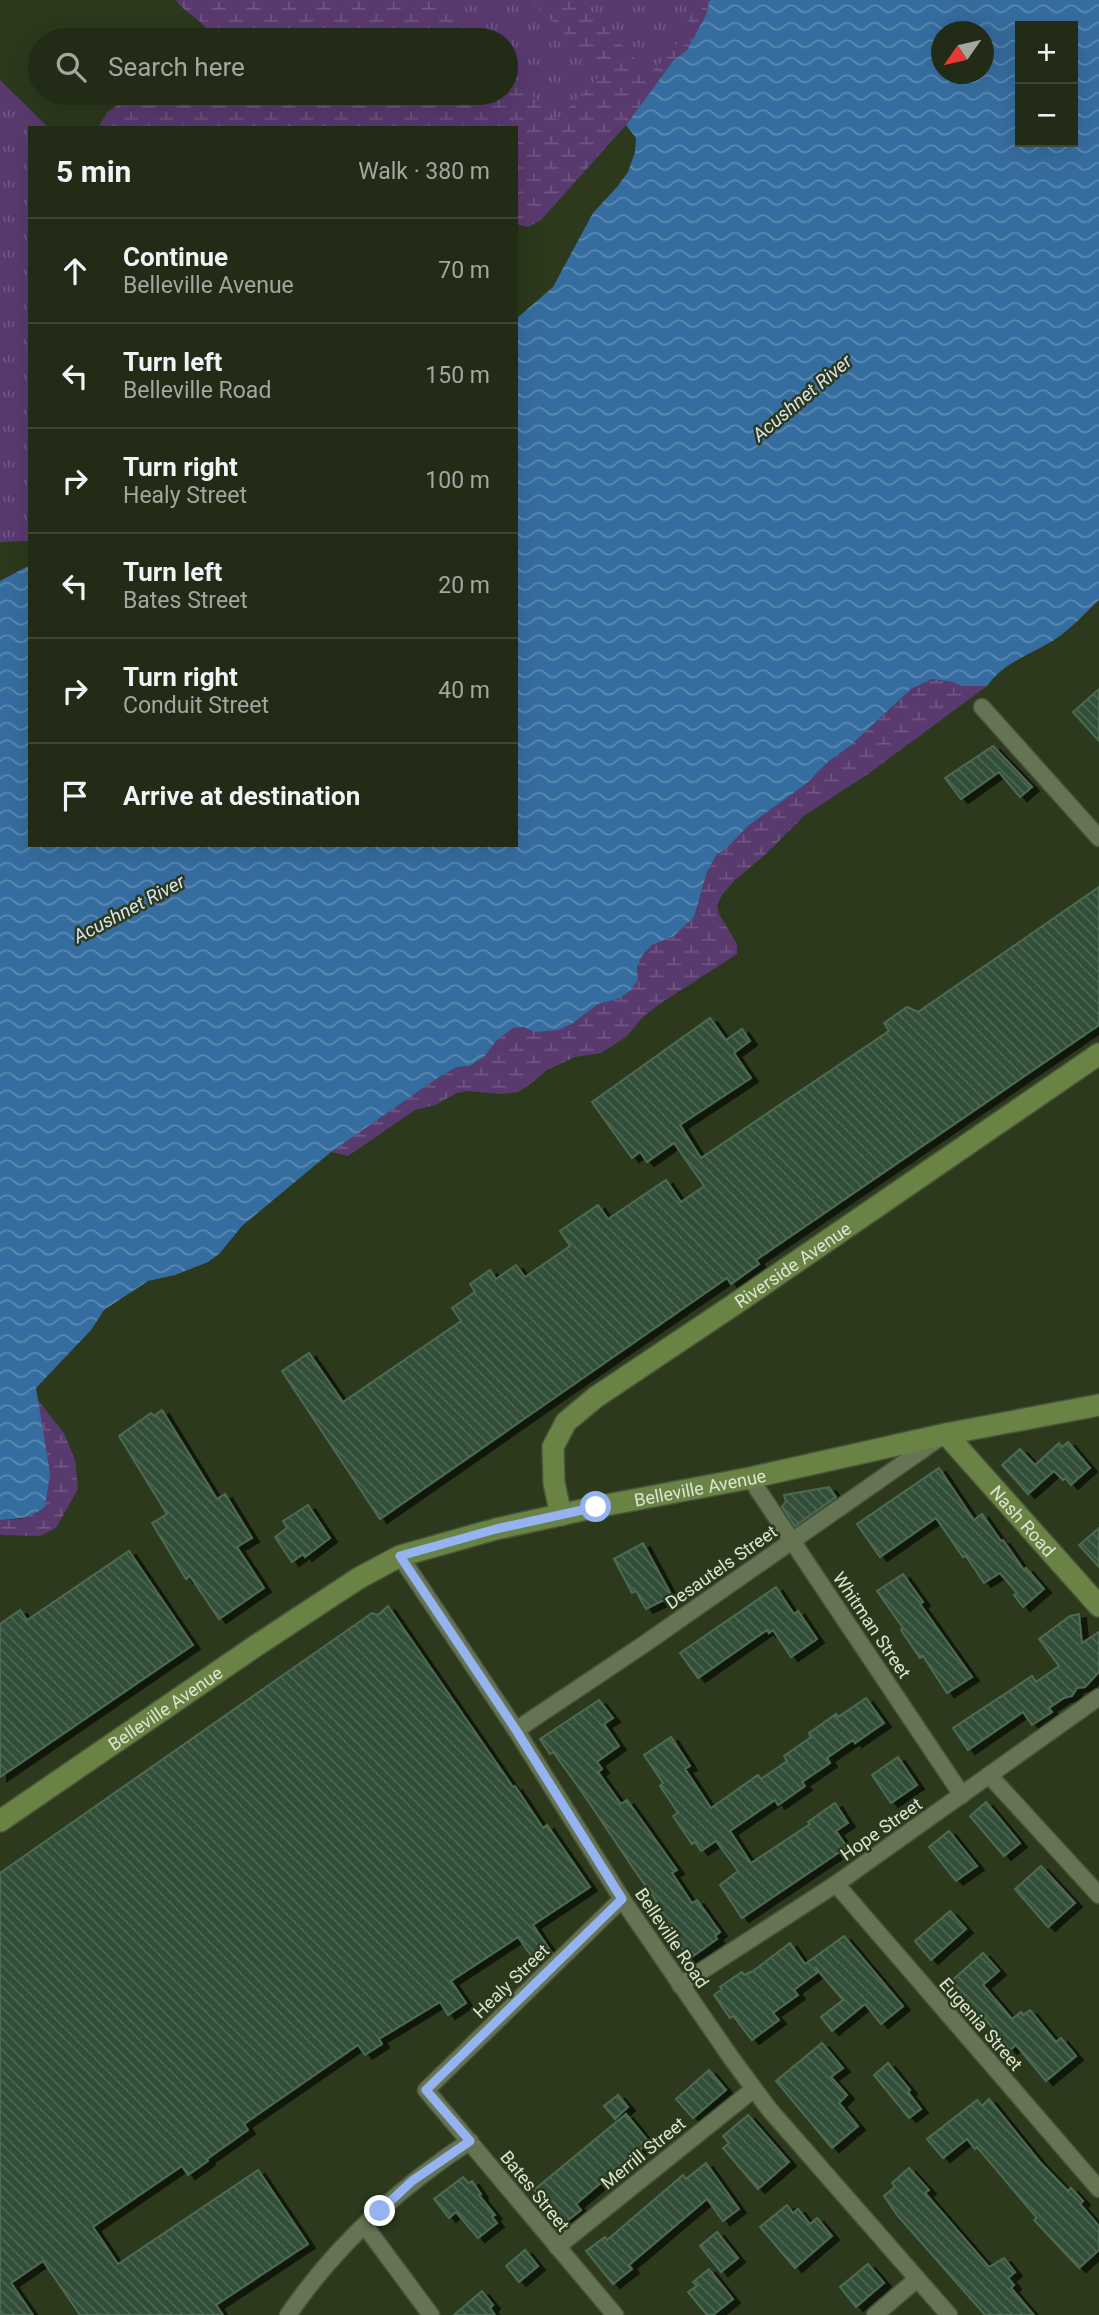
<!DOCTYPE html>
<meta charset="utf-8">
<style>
:root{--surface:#212b15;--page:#2d3722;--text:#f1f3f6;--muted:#a2a7a0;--line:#3e4734}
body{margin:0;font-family:Roboto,sans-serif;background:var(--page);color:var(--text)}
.controls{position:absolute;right:21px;top:21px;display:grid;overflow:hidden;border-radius:0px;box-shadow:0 7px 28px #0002}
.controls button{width:63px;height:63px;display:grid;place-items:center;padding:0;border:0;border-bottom:2px solid var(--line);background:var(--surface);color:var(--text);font:35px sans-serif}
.compass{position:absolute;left:931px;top:21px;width:63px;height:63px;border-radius:50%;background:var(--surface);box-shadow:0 7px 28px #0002;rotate:236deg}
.stop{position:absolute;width:21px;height:21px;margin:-16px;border:5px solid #95b2f1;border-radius:50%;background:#fff}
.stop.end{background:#95b2f1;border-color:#fff;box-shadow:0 2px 7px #0008}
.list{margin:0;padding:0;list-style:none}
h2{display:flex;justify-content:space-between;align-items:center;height:91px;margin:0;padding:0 28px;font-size:30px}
h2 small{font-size:23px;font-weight:400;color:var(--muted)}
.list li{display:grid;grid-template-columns:46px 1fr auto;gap:21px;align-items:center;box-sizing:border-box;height:105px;padding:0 28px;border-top:2px solid var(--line)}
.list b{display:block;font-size:26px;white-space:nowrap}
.list p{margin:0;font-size:23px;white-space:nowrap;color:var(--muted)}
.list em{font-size:23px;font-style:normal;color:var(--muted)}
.icon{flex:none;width:38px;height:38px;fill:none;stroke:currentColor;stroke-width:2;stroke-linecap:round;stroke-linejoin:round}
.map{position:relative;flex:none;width:1099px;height:2315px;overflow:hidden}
.search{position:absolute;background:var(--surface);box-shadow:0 7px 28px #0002;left:28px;top:28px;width:490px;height:77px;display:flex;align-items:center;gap:18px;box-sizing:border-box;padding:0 24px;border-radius:38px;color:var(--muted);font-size:26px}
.panel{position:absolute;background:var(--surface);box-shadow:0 7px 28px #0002;left:28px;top:126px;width:490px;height:721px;border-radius:0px}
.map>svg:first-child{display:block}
.wetland{fill:url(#wetland-marsh)}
.park{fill:url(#park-tufts)}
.water{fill:url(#water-waves);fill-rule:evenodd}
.building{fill:url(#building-back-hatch);stroke:#4d6b52;stroke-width:2;filter:url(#shadow)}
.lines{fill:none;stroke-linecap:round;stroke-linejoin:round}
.street-casing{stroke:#48533a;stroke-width:19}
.secondary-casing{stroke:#48533a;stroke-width:24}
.street{stroke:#657554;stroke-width:16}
.secondary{stroke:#688344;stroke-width:21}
.route{stroke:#95b2f1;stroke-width:9}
.labels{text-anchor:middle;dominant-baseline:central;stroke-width:5;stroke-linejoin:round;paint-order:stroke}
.street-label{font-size:18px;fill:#dbe5d3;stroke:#2c391c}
.water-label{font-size:19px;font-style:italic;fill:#d6e4f3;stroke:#2c391c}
</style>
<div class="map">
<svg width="1099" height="2315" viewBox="0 0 1099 2315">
<defs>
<pattern id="wetland-marsh" width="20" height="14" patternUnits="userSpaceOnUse" patternTransform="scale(1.75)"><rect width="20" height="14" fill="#593a6f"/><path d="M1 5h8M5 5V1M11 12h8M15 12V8" fill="none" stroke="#705683"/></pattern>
<pattern id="park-tufts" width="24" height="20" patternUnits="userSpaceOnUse" patternTransform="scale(1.75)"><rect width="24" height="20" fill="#593a6f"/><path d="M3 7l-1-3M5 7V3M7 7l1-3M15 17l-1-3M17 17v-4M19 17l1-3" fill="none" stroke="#705683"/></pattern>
<pattern id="water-waves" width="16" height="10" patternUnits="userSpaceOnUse" patternTransform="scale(1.75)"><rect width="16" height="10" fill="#366da0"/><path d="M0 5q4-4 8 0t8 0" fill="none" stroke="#5c89b0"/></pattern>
<pattern id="building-back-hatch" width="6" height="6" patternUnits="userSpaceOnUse" patternTransform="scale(1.75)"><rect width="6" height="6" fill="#314e37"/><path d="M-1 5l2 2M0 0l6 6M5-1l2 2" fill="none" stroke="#4e6753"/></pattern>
<filter id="shadow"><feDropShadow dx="7" dy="4" stdDeviation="0" flood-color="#0009"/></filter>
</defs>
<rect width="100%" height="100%" fill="#2c391c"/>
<!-- wetland -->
<g class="wetland">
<path d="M 176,0 L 710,0 L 706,15 L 687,50 L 673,61 L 626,125 L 541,220 L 528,227 L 516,224 L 516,128 L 98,128 L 107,112 L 137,93 L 506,93 L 506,40 L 196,40 L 204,35 L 206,29 C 199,17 184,13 176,0 Z"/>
<path d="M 932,679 L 953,682 L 961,686 L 987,686 L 868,774 L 805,815 L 768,852 L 734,881 L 722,895 L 717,906 L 719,914 L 737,944 L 737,954 L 658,1005 L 642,1018 L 626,1037 L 601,1053 L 575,1057 L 547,1070 L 528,1086 L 518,1092 L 501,1094 L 468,1091 L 457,1093 L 435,1105 L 415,1110 L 348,1156 L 331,1152 L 436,1079 L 457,1067 L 471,1066 L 484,1057 L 496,1041 L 513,1028 L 573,1023 L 598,1004 L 618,999 L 638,980 L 637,966 L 643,954 L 652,945 L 674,936 L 694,917 L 707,872 L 717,854 L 725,850 L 748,826 L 806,784 L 829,761 L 850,746 L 911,689 Z"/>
<path d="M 37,1399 L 64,1433 L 75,1460 L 78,1489 L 56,1528 L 40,1536 L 0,1535 L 0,1520 L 22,1519 L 39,1415 Z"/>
</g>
<!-- park -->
<g class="park">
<path d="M 436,0 L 531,0 L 603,72 L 557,120 L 506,69 L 506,40 L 477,40 Z"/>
<path d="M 578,0 L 699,0 L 674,49 L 650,74 Z"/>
<path d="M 0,80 L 49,128 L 30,128 L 30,541 L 0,542 Z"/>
</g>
<!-- water -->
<path class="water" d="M 710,0 L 1099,0 L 1099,600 C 1084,614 1071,629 1054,640 C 1030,655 1004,662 987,686 L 961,686 L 953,682 L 932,679 L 911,689 L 850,746 L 829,761 L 806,784 L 748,826 L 725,850 L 717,854 L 707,872 L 694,917 L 674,936 L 652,945 L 643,954 L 637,966 L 638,980 L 631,990 L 618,999 L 598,1004 L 573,1023 L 558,1030 L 534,1032 L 524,1027 L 513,1028 L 496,1041 L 484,1057 L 470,1066 L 457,1067 L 436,1079 L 331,1152 L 242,1226 L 219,1254 L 208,1262 L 175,1275 L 148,1281 L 104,1310 L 91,1330 L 36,1388 L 50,1473 L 45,1507 C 30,1518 18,1519 0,1520 L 0,581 L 30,565 L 30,845 L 516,845 L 516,319 L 553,287 L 593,213 L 617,187 L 628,172 L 635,152 L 636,138 L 626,125 L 673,61 L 687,50 L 706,15 ZM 1020,26 L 1073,26 L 1073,142 L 1020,142 ZM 942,32 L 984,32 L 984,74 L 942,74 Z"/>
<!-- building -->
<g class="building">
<path d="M 1099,689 L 1099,741 L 1073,712 Z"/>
<path d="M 993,746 L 1032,787 L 1020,797 L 999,772 L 961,799 L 945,778 Z"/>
<path d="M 1099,887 L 1099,1025 L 756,1260 L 759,1264 L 731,1284 L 727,1278 L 380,1519 L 282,1371 L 309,1353 L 343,1402 L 461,1321 L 452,1308 L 475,1292 L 470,1284 L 490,1270 L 496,1279 L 516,1265 L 525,1277 L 570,1246 L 560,1231 L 598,1205 L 608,1219 L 666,1180 L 681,1202 L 704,1186 L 674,1143 L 647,1162 L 640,1152 L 632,1158 L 592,1102 L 710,1018 L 726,1040 L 742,1029 L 750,1041 L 734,1053 L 751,1078 L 680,1125 L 701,1158 L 889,1031 L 884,1023 L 907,1007 L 918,1012 Z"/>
<path d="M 162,1410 L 217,1499 L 225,1494 L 252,1538 L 237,1547 L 264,1588 L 219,1619 L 190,1576 L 186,1579 L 152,1523 L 167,1514 L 119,1436 L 151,1413 L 154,1416 Z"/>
<path d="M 1068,1442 L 1090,1468 L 1071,1485 L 1065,1478 L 1063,1480 L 1054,1471 L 1028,1494 L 1002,1465 L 1020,1449 L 1035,1465 L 1059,1443 L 1062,1447 Z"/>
<path d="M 939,1468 L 974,1520 L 982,1514 L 1001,1541 L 1003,1540 L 1024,1570 L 1026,1568 L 1044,1589 L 1023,1607 L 1014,1595 L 1017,1593 L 1000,1573 L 984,1583 L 966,1556 L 963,1557 L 936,1518 L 880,1557 L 857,1524 Z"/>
<path d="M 829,1487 L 836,1497 L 795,1526 L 782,1507 L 786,1501 L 784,1495 Z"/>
<path d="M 308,1505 L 330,1538 L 305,1557 L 303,1554 L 292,1562 L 275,1537 L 287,1528 L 283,1521 Z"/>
<path d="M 1099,1528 L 1099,1567 L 1079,1545 Z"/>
<path d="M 643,1543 L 672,1596 L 646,1609 L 636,1591 L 632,1593 L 614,1559 Z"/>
<path d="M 129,1551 L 193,1645 L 0,1777 L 0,1624 L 20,1610 L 27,1620 Z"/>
<path d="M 903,1574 L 923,1602 L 920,1604 L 972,1677 L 947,1693 L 923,1656 L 920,1658 L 901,1630 L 903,1628 L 877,1591 Z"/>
<path d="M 776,1587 L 794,1614 L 798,1611 L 817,1639 L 791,1657 L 773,1630 L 769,1633 L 767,1630 L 698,1678 L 680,1653 Z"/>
<path d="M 388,1606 L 513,1787 L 515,1786 L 543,1828 L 547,1825 L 590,1887 L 533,1925 L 552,1953 L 536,1963 L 518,1937 L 451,1981 L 466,2003 L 448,2015 L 440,2002 L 379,2039 L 382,2044 L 365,2055 L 358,2045 L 244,2124 L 248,2130 L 207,2159 L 208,2161 L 188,2175 L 182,2166 L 93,2227 L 118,2264 L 258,2170 L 308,2244 L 216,2305 L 223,2315 L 80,2315 L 43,2261 L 11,2283 L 33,2315 L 0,2315 L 0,1873 L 372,1613 L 378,1615 Z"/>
<path d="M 1079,1614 L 1082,1643 L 1099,1632 L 1099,1672 L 1085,1687 L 1077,1688 L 1072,1696 L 1064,1698 L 1049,1708 L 1052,1712 L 1032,1725 L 1023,1712 L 968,1750 L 953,1728 L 1032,1676 L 1036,1682 L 1059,1666 L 1039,1639 L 1070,1616 Z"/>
<path d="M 866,1698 L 884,1723 L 855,1743 L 853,1740 L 827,1758 L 830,1763 L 802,1782 L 805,1786 L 778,1805 L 775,1800 L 730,1831 L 751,1863 L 810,1824 L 808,1822 L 835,1803 L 848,1823 L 836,1831 L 847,1847 L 742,1918 L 720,1885 L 738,1871 L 716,1841 L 701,1851 L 695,1842 L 692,1844 L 673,1816 L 678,1813 L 660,1786 L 663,1783 L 644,1755 L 671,1737 L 690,1766 L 685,1769 L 711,1808 L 758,1775 L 761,1779 L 787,1761 L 784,1756 L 811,1737 L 809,1733 L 836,1714 L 838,1717 Z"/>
<path d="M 599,1700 L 613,1718 L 604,1724 L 619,1746 L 597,1762 L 602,1769 L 598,1772 L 621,1804 L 627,1800 L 677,1870 L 672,1873 L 692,1903 L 697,1900 L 720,1932 L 715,1936 L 717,1939 L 689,1959 L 652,1905 L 657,1902 L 635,1871 L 582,1792 L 553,1752 L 550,1754 L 540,1739 Z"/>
<path d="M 898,1757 L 917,1785 L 891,1803 L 872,1775 Z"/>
<path d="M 986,1802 L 1020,1843 L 1004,1856 L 970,1816 Z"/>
<path d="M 949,1831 L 977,1866 L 956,1881 L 929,1847 Z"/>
<path d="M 1041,1866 L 1075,1903 L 1048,1927 L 1015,1889 Z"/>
<path d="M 950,1911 L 966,1929 L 931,1960 L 915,1941 Z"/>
<path d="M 844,1936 L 903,2006 L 881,2024 L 865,2004 L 832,2031 L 821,2017 L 843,2000 L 815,1967 L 818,1972 L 794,1990 L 798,1995 L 773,2013 L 779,2020 L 752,2040 L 733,2016 L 730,2018 L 714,1995 L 722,1989 L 720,1987 L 742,1972 L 744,1975 L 753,1971 L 790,1943 L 805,1964 Z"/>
<path d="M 983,1953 L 999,1971 L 983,1985 L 1012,2019 L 1021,2012 L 1023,2015 L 1030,2010 L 1056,2042 L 1061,2038 L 1076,2056 L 1046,2081 L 1016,2045 L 1010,2050 L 983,2016 L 981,2018 L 949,1983 Z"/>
<path d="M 822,2043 L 843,2068 L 831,2077 L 847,2095 L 839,2103 L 858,2126 L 832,2148 L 776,2081 Z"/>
<path d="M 888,2063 L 910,2090 L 908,2092 L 921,2109 L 909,2118 L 874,2075 Z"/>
<path d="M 709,2070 L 726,2090 L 693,2118 L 676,2099 Z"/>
<path d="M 618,2095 L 628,2107 L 615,2119 L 604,2106 Z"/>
<path d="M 989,2099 L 1040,2162 L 1068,2191 L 1071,2188 L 1083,2201 L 1080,2204 L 1099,2226 L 1099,2250 L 1079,2268 L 1034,2220 L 1037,2218 L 977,2147 L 975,2149 L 967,2139 L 943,2158 L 927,2139 L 977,2100 L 982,2106 Z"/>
<path d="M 626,2114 L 649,2142 L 576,2204 L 581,2210 L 562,2225 L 534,2190 Z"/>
<path d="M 748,2115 L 789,2162 L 758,2189 L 723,2148 L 729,2143 L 723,2136 Z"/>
<path d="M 706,2163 L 739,2209 L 723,2221 L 707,2199 L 629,2265 L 632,2269 L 613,2284 L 586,2251 L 605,2237 L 607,2240 L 683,2175 L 686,2179 Z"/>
<path d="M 909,2168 L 929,2190 L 925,2193 L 989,2267 L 1004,2258 L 1015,2272 L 1008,2278 L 1014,2285 L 1011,2288 L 1034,2315 L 985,2315 L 897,2215 L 884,2196 L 895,2187 L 892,2183 Z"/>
<path d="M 463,2177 L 468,2183 L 472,2181 L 481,2194 L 479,2195 L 495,2215 L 492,2217 L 497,2223 L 478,2238 L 456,2212 L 449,2218 L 434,2199 Z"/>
<path d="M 787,2205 L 793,2213 L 798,2209 L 810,2224 L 817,2218 L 832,2236 L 795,2268 L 760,2227 Z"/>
<path d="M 717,2232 L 738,2258 L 721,2272 L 700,2246 Z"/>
<path d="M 525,2250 L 538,2266 L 519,2282 L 506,2266 Z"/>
<path d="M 868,2264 L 884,2283 L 856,2307 L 840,2287 Z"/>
<path d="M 709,2269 L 733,2299 L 713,2315 L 707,2315 L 688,2292 L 697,2286 L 693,2282 Z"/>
<path d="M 482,2291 L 493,2305 L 490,2308 L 495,2315 L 454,2315 Z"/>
</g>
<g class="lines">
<defs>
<g id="street">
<path d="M 982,707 L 1099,838"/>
<path d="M 750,1478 L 962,1795"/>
<path d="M 400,1556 L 516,1730 L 622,1899 L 732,2059 L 769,2109 L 949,2315"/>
<path d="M 516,1730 L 643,1645 L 938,1439"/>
<path d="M 989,1775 L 1099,1895"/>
<path d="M 836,1884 L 1099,2189"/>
<path d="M 680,1985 L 836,1884 L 1099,1697"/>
<path d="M 365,2226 L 431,2315"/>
<path d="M 557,2247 L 754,2089"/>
<path d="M 288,2315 C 336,2245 400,2187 470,2141"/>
<path d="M 615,2315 L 426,2090 L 622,1899"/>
<path d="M 875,2315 L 917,2279"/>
</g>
<g id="secondary">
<path id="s1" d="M 946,1434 L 1099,1606"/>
<path id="s2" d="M 561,1515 L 554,1483 L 553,1447 L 566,1422 L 596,1397 L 732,1306 L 1099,1054"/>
<path id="s3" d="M 0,1821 L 257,1645 L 359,1578 L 400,1556 L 496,1529 L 596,1507 L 750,1478 L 946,1434 L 1099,1405"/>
</g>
</defs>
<!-- street casing -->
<use href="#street" class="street-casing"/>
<!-- secondary casing -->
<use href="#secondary" class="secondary-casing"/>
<!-- street -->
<use href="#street" class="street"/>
<!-- secondary -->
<use href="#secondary" class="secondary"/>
</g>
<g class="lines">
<!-- route -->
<path class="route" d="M 380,2211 L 412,2181 L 470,2141 L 426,2090 L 622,1899 L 516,1730 L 400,1556 L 496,1529 L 596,1507"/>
</g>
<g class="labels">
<!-- street labels -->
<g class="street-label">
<text stroke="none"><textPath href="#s2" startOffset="373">Riverside Avenue</textPath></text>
<text stroke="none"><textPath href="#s3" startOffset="788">Belleville Avenue</textPath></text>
<text stroke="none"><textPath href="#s1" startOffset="116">Nash Road</textPath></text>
<text transform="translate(721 1567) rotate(-35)">Desautels Street</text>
<text transform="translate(872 1625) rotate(56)">Whitman Street</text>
<text stroke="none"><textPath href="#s3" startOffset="200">Belleville Avenue</textPath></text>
<text transform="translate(881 1829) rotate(-35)">Hope Street</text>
<text transform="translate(672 1938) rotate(56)">Belleville Road</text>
<text transform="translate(511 1981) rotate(-44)">Healy Street</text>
<text transform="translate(981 2024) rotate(49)">Eugenia Street</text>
<text transform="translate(643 2153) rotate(-39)">Merrill Street</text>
<text transform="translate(535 2191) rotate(51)">Bates Street</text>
</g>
<!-- water labels -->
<g class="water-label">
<text transform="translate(802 398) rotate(-40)">Acushnet River</text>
<text transform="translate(129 909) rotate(-28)">Acushnet River</text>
</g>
</g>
</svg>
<div class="controls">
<button>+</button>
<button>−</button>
</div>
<svg class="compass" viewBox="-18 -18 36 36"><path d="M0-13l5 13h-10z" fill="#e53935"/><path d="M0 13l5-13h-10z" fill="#a2a7a0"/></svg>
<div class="stop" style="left:596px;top:1507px"></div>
<div class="stop end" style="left:380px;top:2211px"></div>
<div class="search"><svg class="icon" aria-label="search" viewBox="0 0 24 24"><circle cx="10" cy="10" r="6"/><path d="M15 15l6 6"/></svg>Search here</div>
<section class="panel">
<h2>5 min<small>Walk · 380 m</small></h2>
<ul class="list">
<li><svg class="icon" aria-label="ahead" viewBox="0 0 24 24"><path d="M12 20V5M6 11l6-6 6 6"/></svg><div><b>Continue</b><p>Belleville Avenue</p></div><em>70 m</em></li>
<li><svg class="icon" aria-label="left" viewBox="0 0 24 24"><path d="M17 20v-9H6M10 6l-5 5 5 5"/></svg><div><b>Turn left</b><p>Belleville Road</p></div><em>150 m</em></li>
<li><svg class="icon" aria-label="right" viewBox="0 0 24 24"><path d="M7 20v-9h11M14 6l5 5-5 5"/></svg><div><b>Turn right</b><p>Healy Street</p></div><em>100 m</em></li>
<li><svg class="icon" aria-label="left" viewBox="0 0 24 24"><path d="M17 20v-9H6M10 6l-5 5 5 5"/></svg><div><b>Turn left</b><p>Bates Street</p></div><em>20 m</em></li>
<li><svg class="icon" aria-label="right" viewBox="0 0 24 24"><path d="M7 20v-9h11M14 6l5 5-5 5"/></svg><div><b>Turn right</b><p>Conduit Street</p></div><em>40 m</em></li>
<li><svg class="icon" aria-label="arrive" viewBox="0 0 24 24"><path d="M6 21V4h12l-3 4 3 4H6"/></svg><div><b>Arrive at destination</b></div></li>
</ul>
</section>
</div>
